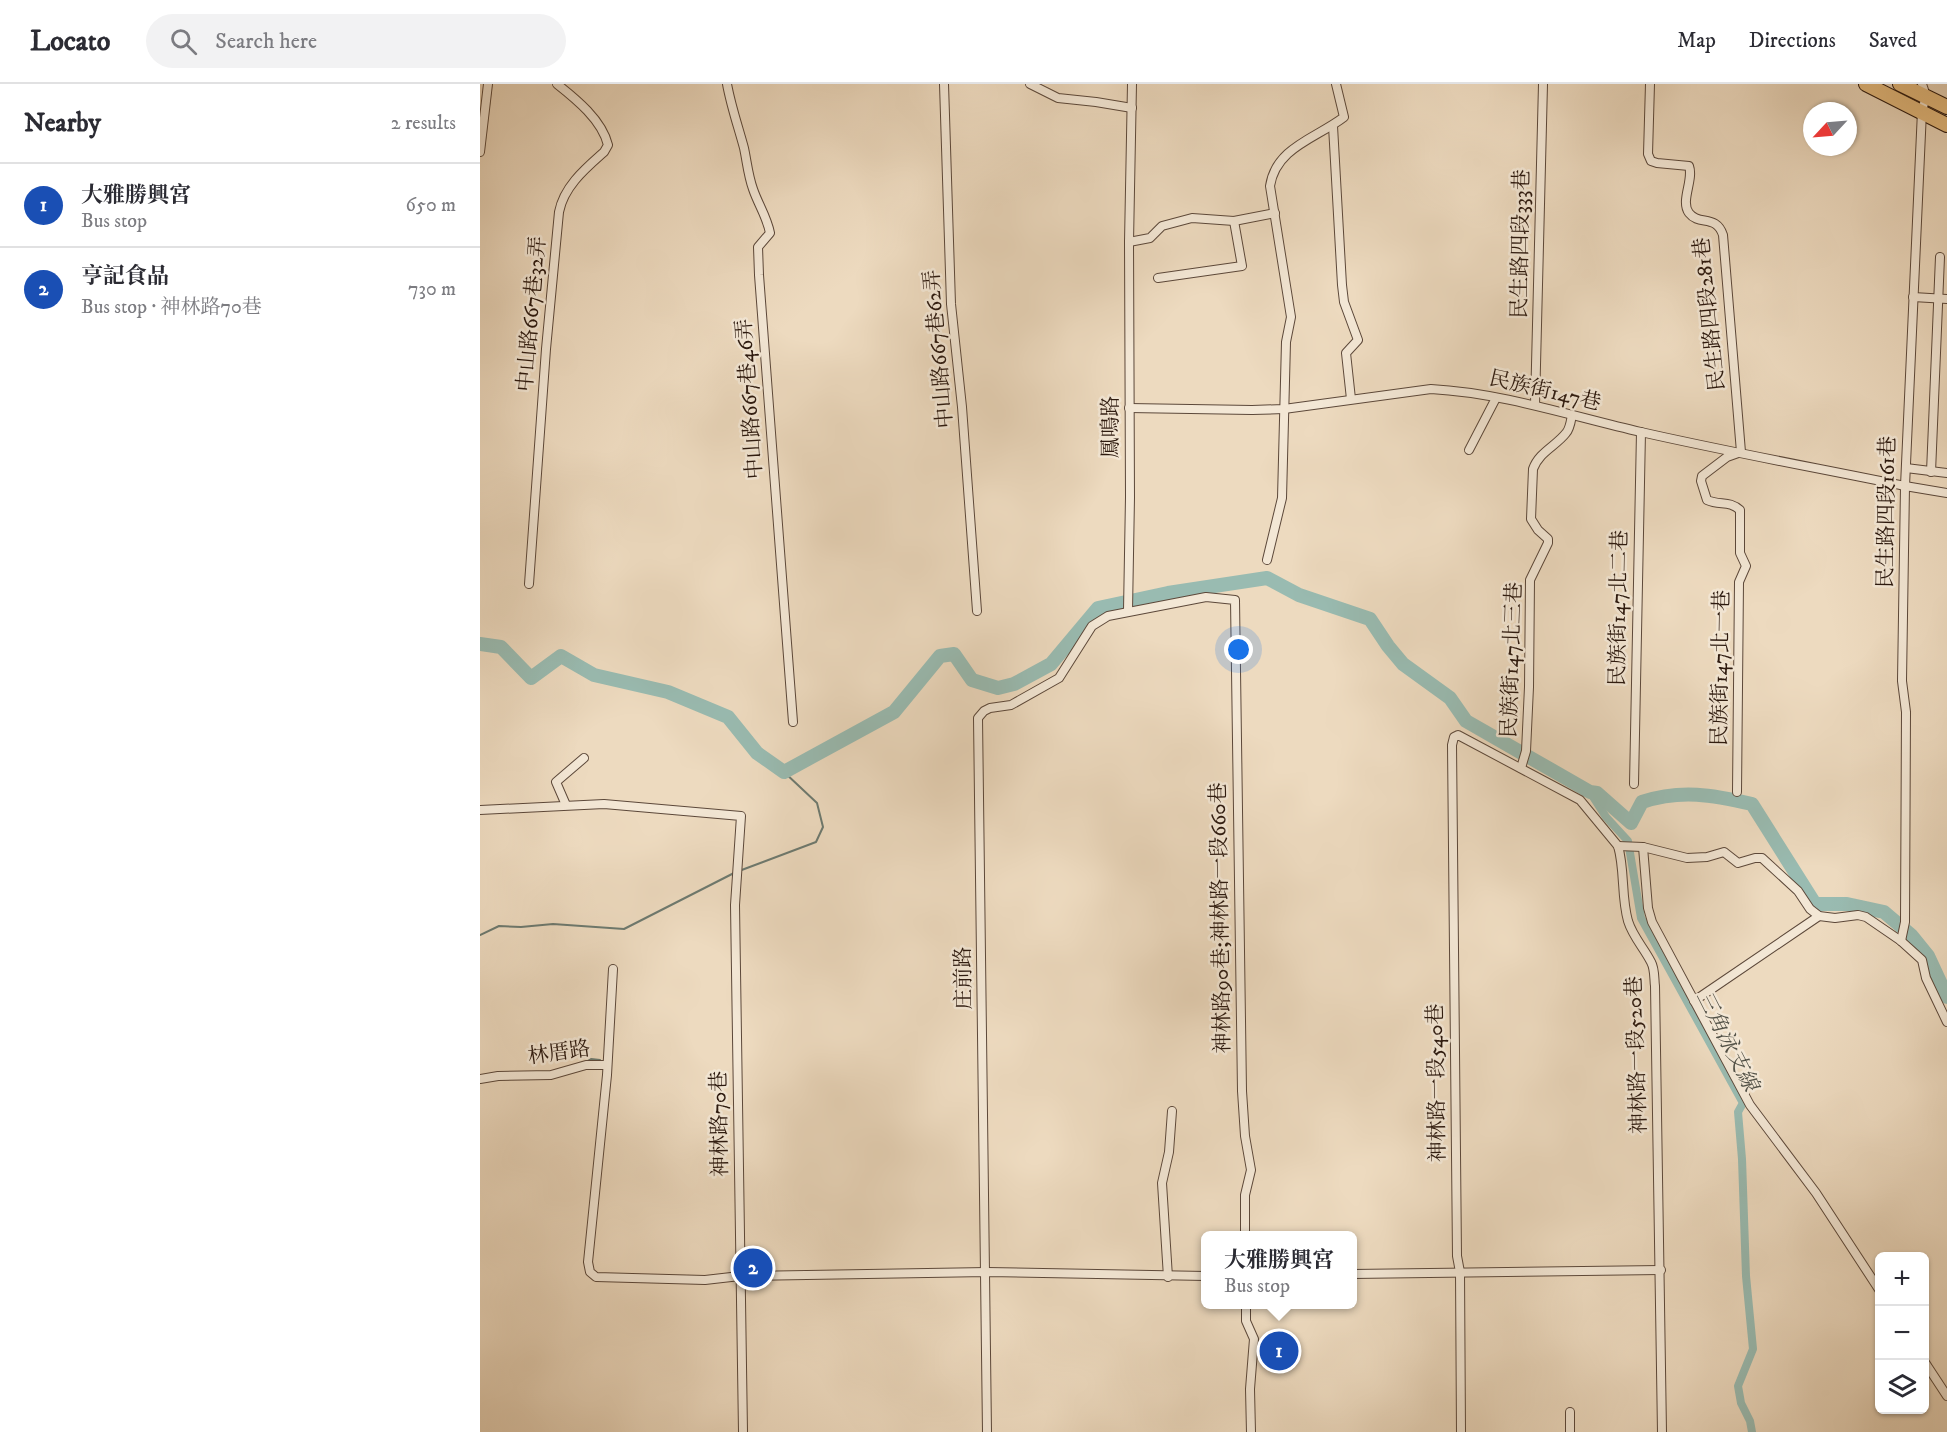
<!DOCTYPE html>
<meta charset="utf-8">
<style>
:root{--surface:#fff;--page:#f2f2f3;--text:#2b2b33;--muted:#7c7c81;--line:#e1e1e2;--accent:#111827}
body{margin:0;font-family:"IM FELL DW Pica","Noto Serif TC",serif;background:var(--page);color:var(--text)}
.controls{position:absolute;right:18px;bottom:18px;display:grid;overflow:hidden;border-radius:9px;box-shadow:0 2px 4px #0004}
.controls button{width:54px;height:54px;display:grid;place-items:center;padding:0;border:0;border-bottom:2px solid var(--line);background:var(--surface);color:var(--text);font:30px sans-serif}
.compass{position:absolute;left:1323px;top:18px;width:54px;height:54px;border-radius:50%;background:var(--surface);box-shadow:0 2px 4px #0004;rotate:244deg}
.you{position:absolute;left:759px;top:566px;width:21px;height:21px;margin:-15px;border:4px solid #fff;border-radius:50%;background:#1a73e8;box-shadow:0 0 0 9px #1a73e833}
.badge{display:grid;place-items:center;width:39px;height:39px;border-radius:50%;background:var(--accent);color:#fff;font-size:20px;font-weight:700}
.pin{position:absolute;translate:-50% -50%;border:3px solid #fff;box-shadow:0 2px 6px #0006}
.popup{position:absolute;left:721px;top:1147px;width:156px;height:78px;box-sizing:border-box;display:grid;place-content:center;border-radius:9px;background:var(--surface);filter:drop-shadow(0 2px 4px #0005);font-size:20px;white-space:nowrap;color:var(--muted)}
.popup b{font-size:22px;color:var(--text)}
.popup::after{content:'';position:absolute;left:50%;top:100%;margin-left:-12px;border:12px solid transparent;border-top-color:var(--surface)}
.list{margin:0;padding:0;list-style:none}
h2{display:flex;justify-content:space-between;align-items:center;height:78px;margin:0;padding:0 24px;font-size:26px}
h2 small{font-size:20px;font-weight:400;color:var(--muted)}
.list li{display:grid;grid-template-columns:39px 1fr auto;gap:18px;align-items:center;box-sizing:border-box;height:84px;padding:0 24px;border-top:2px solid var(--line)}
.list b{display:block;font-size:22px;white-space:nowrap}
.list p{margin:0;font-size:20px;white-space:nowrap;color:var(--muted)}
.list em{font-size:20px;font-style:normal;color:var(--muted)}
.icon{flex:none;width:33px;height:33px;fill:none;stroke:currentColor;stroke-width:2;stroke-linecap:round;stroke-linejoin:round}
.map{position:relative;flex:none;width:1467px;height:1348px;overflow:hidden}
header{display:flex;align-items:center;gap:36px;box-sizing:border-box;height:84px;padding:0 30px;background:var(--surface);border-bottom:2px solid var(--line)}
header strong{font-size:28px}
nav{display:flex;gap:33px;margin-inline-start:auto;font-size:21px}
.search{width:420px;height:54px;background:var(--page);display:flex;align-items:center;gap:15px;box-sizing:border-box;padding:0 21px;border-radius:33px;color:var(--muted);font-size:22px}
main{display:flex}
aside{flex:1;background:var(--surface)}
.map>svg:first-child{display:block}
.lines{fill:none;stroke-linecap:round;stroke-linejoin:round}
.stream{stroke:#6d7a70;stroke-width:2}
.canal{stroke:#99bbb1;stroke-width:8}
.river{stroke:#99bbb1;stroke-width:14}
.street-casing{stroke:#5c483a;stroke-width:10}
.primary-casing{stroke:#2b180e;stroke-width:16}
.street{stroke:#f3e7d5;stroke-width:8}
.primary{stroke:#e6bd80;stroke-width:14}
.labels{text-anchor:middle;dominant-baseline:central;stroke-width:5;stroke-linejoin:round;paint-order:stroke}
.street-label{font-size:21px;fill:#2b180e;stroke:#f3e7d5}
.water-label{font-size:22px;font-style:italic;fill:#525147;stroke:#f3e7d5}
</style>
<header>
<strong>Locato</strong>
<div class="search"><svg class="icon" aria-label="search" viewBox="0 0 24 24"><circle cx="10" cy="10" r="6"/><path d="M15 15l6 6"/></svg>Search here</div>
<nav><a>Map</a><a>Directions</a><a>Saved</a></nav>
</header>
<main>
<aside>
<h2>Nearby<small>2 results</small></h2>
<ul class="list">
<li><span class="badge" style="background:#1a4fb4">1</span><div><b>大雅勝興宮</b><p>Bus stop</p></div><em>650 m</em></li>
<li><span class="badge" style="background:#1a4fb4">2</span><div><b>亨記食品</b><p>Bus stop · 神林路70巷</p></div><em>730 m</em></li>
</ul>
</aside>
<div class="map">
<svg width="1467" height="1348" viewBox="0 0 1467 1348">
<rect width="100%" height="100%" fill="#eddabf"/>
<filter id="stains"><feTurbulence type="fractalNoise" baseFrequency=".00333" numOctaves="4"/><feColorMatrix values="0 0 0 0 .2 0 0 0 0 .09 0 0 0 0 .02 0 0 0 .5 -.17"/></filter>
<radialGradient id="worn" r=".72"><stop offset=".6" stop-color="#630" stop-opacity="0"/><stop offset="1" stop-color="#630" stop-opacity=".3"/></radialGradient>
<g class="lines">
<!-- stream -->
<g class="stream">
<path d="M 259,787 L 336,758 L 343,743 L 337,719 L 304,688"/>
<path d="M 0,851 L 19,842 L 41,843 L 73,840 L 144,845 L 254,789"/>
<path d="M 106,978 L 111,975 L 120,976"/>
</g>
<!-- canal -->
<path class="canal" d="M 1110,708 L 1126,733 L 1148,757 L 1161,834 L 1263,1019 L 1258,1028 L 1262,1075 L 1266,1192 L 1273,1265 L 1258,1302 L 1261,1319 L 1270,1337 L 1272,1348"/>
<!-- river -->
<path class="river" d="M 0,560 L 21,563 L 51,594 L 81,572 L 114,591 L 188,608 L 248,633 L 277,669 L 304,688 L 414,628 L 460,572 L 474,570 L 492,596 L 518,604 L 534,600 L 571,580 L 618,524 L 688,509 L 787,494 L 819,511 L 890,535 L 908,562 L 923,580 L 970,614 L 986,637 L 1110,708 L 1117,709 L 1151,739 L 1162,718 C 1201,705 1233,711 1272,720 L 1335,820 L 1367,820 L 1404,828 L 1431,851 L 1448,872 L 1467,913"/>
<defs>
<g id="street">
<path d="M 247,0 C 251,22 258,42 264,64 C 267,78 268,91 273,105 C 278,120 287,133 290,149 L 278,163 L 279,191 L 313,638"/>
<path d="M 464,0 L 471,220 L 482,323 L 497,527"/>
<path d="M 550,0 L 578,14 L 616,18 L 652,24"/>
<path d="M 1170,0 L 1168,70 L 1171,77 L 1177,79 L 1209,82 C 1214,96 1200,117 1209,129 C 1219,142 1236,130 1243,151 L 1261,368 L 1247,373 L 1222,392 L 1221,397 L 1227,416 C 1240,422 1249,416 1260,426 L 1260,469 L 1266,482 L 1259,498 L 1257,708"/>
<path d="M 853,42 L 862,201 L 864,218 L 878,256 L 866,269 L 871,315"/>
<path d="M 0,68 L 8,0"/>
<path d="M 649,158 L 670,154 L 682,142 L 712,134 L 754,137 L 795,129"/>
<path d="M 678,194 L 762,182 L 754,137"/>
<path d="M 1433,213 L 1467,215"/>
<path d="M 1055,321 L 1063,0"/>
<path d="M 649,324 L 772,326 L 804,325 L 951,305 C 1023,309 1091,332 1161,348 C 1249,368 1337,384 1425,402 L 1467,409"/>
<path d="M 989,366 L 1016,314"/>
<path d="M 1426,384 L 1467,389"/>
<path d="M 1451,388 L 1460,173"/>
<path d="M 787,476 L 802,414 L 806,258 L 811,233 L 790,102 C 796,63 837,54 864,33 L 856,0"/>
<path d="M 49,500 L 66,265 L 79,128 C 84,102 106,84 124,68 L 128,61 C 122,36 96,15 77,0"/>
<path d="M 648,527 L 650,413 L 649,158 L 652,0"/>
<path d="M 1041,684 L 1046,667 L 1049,603 L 1050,496 L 1068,459 L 1068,455 L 1058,446 L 1051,435 L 1053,385 C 1059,368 1076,362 1086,349 C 1090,345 1091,336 1092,331"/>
<path d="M 1154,700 L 1161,348"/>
<path d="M 86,721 L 76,698 L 104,674"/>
<path d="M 0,726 L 124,720 L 261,732 L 255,821 L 263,1348"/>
<path d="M 1138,762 L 1163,763 L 1207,774 L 1227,773 L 1244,768 L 1258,779 L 1275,774 L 1282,774 L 1318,807 L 1330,825 L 1339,832 L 1355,834 L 1378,831 L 1386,833 L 1421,857 L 1442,876 L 1446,894 L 1467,938"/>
<path d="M 1163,763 L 1168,824 L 1172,838 L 1270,1021 L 1336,1109 L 1400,1207"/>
<path d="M 1421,857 L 1425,838 L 1426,628 L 1422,597 L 1425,402 L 1442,27 L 1446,12 L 1442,0"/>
<path d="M 133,885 L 127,991 L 108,1178 L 110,1188 L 116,1193 L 225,1196 L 260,1192 L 507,1188 L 726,1192"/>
<path d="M 1214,917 L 1339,832"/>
<path d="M 0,995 L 18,992 L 71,991 L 106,981 L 126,981"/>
<path d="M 872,1190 L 1181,1186"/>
<path d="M 688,1193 L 682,1099 L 689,1068 L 692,1027"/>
<path d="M 766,1220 L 766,1237 L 774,1255 L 770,1305 L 771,1348"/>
<path d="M 1444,1277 L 1467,1312"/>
<path d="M 1090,1328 L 1090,1348"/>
<path d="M 507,1348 L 498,634 L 504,627 L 510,624 L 531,621 L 579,594 L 612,542 L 628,532 L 726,513 L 755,516 L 762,1007 L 765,1052 L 771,1086 L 765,1111 L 765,1152"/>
<path d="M 981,1348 L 980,1188 L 977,1172 L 972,661 L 974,653 L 978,651 L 1100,716 L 1138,762 C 1145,786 1141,812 1148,837 C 1153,853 1164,864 1171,878 C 1175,885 1174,895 1175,902 L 1182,1348"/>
</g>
<g id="primary">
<path d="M 1386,0 L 1467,41"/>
<path d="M 1420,0 L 1467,23"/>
</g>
</defs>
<!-- street casing -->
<use href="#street" class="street-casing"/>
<!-- primary casing -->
<use href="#primary" class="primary-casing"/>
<!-- street -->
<use href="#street" class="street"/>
<!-- primary -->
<use href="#primary" class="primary"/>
</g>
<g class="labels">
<!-- street labels -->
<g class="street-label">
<text transform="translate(1041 160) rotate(-89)">民生路四段333巷</text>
<text transform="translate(52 230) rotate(-85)">中山路667巷32弄</text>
<text transform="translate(1230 230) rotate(-96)">民生路四段281巷</text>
<text transform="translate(459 265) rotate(-95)">中山路667巷62弄</text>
<text transform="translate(1065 307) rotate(13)">民族街147巷</text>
<text transform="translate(270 315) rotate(-94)">中山路667巷46弄</text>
<text transform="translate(631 343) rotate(-90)">鳳鳴路</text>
<text transform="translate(1407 428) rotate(-89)">民生路四段161巷</text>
<text transform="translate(1139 524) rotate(-89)">民族街147北二巷</text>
<text transform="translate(1032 576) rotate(-88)">民族街147北三巷</text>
<text transform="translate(1241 584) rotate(-89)">民族街147北一巷</text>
<text transform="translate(741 834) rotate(-91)">神林路90巷;神林路一段660巷</text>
<text transform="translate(484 894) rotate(-91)">庄前路</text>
<text transform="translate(79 969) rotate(-8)">林厝路</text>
<text transform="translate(1157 971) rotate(-92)">神林路一段520巷</text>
<text transform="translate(957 999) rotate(-91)">神林路一段540巷</text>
<text transform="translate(240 1040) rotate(-91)">神林路70巷</text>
</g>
<!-- water labels -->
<g class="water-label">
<text transform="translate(1247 957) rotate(63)">三角泳支線</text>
</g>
</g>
<rect width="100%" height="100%" filter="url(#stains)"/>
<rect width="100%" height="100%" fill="url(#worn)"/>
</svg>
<div class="controls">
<button>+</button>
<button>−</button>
<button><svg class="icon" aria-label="layers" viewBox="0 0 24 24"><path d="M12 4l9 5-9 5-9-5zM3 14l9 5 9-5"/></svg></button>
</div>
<svg class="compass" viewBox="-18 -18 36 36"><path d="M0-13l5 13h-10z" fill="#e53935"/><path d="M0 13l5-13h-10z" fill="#7c7c81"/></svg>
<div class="you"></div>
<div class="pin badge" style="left:799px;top:1267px;background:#1a4fb4">1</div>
<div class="popup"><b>大雅勝興宮</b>Bus stop</div>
<div class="pin badge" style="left:273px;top:1184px;background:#1a4fb4">2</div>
</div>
</main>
